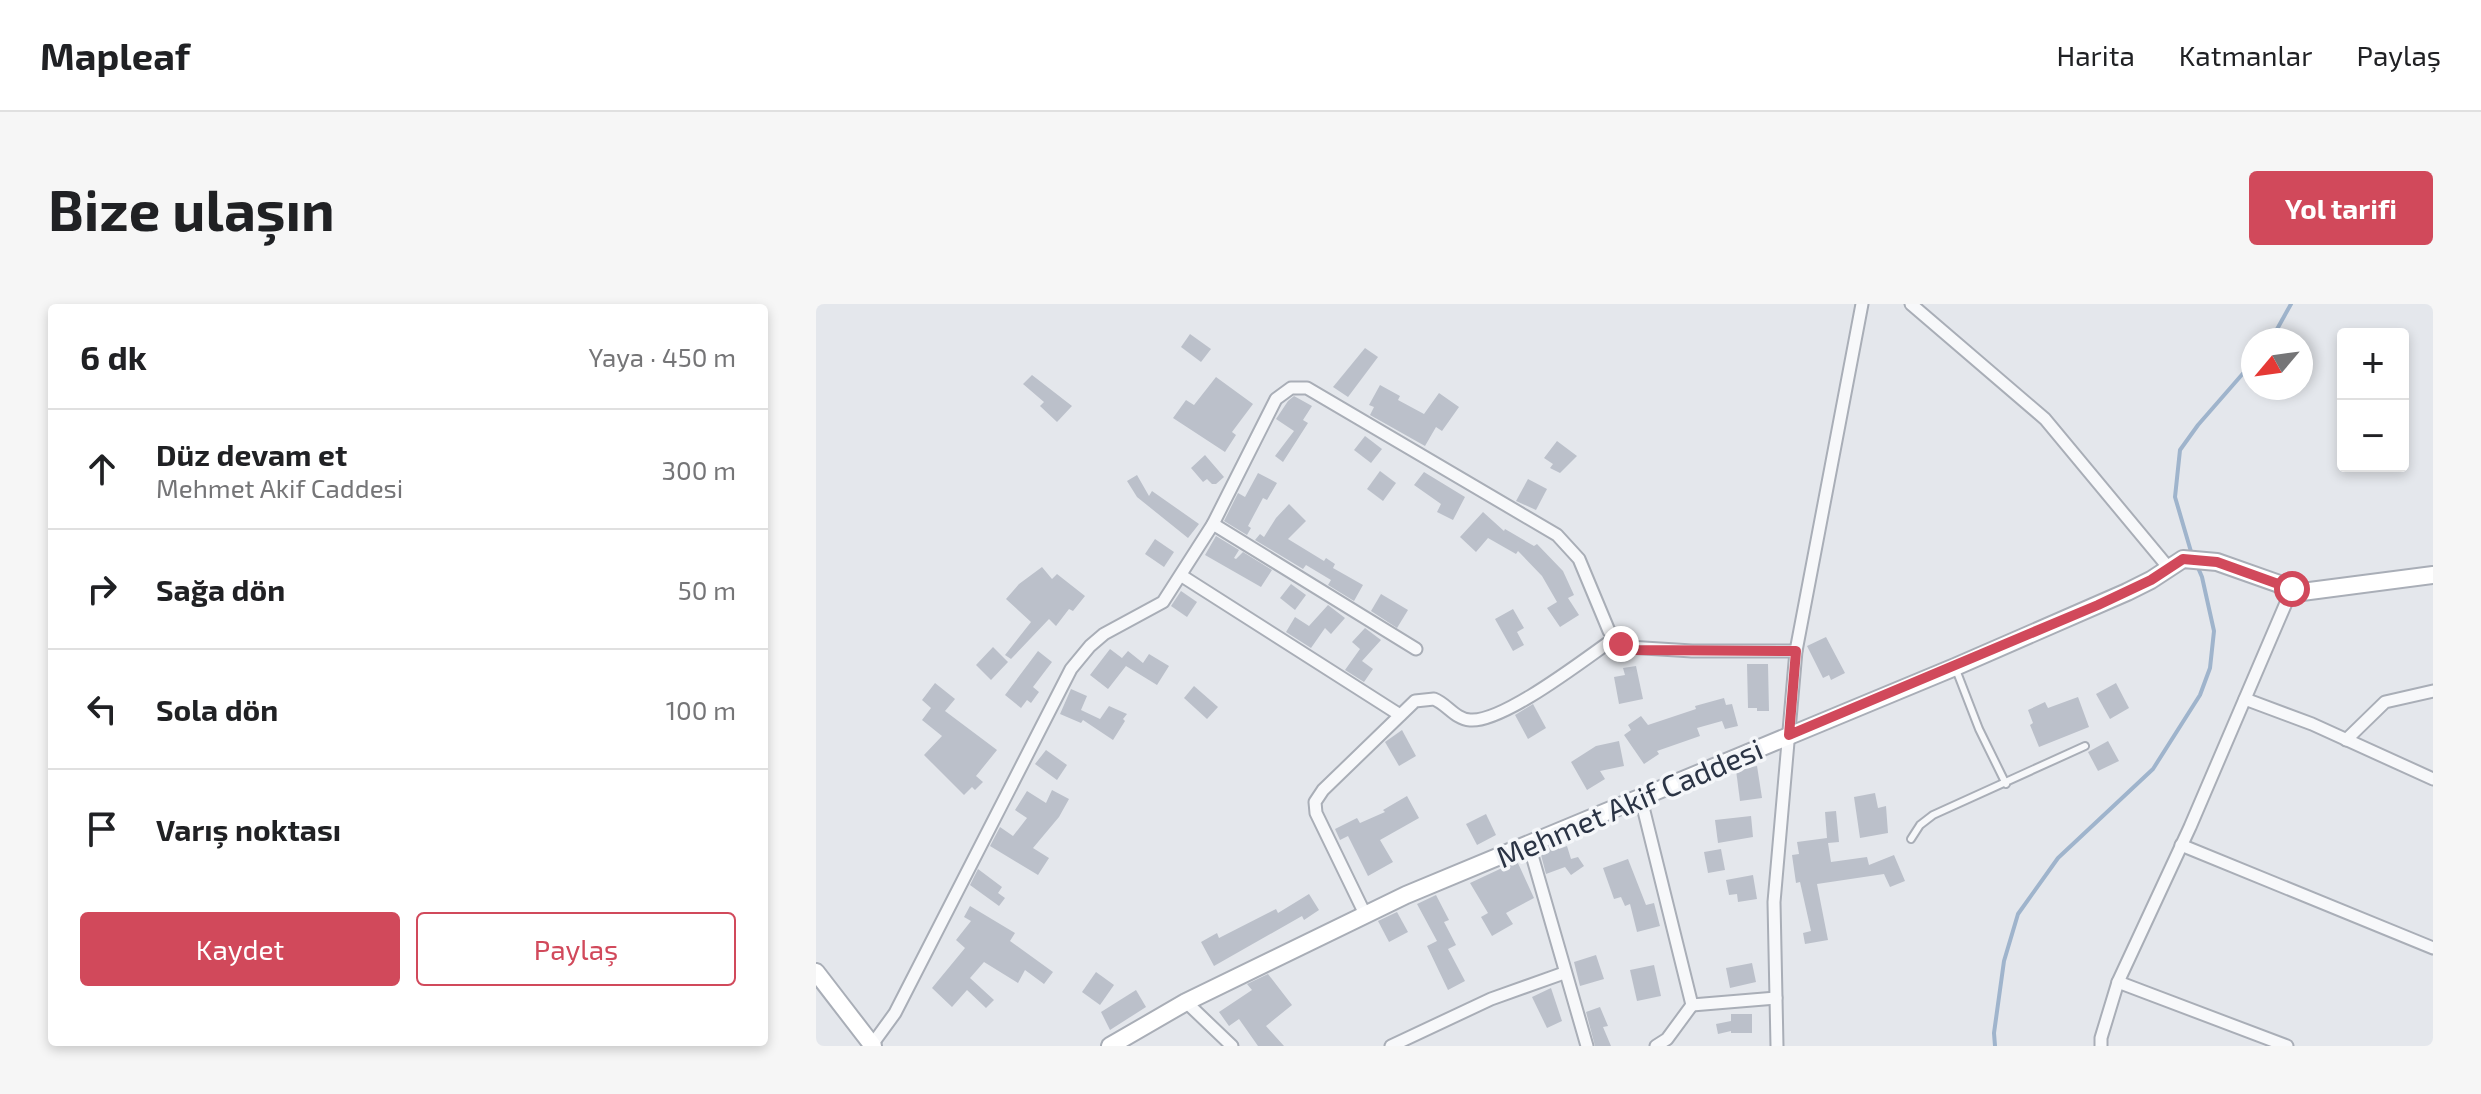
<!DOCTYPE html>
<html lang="tr">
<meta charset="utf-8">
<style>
:root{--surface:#fff;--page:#f6f6f6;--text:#202124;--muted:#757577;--line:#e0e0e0;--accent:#d1495b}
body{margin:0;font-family:"Exo 2",sans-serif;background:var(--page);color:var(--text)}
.controls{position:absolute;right:24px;top:24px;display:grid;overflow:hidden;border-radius:8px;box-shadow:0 4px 12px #0003}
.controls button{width:72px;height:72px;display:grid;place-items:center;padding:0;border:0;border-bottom:2px solid var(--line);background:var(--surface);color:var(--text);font:40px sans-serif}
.compass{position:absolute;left:1425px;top:24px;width:72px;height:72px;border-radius:50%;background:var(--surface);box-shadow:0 4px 12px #0003;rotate:241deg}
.stop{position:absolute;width:24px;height:24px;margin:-18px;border:6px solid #d1495b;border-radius:50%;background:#fff}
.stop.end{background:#d1495b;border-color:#fff;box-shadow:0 2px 8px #0008}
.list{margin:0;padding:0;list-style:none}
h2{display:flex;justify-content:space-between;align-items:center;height:104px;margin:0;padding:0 32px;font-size:34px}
h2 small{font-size:26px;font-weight:400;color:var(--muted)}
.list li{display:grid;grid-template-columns:52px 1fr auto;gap:24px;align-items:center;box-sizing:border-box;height:120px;padding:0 32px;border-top:2px solid var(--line)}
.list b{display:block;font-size:30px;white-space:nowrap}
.list p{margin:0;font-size:26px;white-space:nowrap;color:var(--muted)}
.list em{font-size:26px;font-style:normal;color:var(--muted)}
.actions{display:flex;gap:16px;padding:24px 32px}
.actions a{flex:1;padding:18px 0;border:2px solid var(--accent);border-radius:8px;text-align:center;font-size:28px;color:var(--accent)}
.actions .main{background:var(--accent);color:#fff}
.icon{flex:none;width:44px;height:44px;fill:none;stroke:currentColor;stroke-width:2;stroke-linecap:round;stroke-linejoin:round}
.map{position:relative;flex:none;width:1617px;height:742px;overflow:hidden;border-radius:8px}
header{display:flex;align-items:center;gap:48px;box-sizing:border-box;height:112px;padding:0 40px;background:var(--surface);border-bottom:2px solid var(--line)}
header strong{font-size:38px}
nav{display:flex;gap:44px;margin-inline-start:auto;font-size:28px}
.intro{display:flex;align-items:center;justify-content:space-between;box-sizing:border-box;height:192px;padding:0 48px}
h1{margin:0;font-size:56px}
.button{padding:20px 36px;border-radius:8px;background:var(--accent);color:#fff;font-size:28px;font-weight:700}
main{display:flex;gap:48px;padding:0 48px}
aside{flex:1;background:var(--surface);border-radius:8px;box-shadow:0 4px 12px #0003}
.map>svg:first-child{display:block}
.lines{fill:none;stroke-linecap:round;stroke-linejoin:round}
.stream{stroke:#9fb4cc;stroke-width:4}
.building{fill:#bbc0ca}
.lane-casing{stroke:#a9aeb7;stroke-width:10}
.street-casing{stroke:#a9aeb7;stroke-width:15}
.secondary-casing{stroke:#a9aeb7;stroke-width:20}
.lane{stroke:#f7f8fa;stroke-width:6}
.street{stroke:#f7f8fa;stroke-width:11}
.secondary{stroke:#fff;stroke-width:16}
.route{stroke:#d1495b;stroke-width:10}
.labels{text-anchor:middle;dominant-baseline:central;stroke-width:7;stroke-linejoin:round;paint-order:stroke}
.street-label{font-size:30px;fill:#2b3445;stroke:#f4f6f9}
</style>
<header>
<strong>Mapleaf</strong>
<nav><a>Harita</a><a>Katmanlar</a><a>Paylaş</a></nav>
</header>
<div class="intro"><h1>Bize ulaşın</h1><a class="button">Yol tarifi</a></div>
<main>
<aside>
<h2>6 dk<small>Yaya · 450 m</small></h2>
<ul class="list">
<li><svg class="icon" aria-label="ahead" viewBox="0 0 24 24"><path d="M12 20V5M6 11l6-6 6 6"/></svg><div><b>Düz devam et</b><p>Mehmet Akif Caddesi</p></div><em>300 m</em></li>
<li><svg class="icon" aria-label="right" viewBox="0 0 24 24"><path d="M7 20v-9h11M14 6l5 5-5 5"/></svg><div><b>Sağa dön</b></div><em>50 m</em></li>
<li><svg class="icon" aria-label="left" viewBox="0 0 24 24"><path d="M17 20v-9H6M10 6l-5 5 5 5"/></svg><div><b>Sola dön</b></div><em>100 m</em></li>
<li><svg class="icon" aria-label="arrive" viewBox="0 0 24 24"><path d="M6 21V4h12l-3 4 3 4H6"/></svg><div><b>Varış noktası</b></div></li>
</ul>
<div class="actions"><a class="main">Kaydet</a><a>Paylaş</a></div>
</aside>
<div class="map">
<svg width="1617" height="742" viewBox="0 0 1617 742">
<rect width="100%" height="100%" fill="#e4e7ec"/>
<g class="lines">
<!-- stream -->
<g class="stream">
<path d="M 1455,36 L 1475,0"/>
<path d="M 1376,251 L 1359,193 L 1364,146 L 1382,121 L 1437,58"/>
<path d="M 1179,742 L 1178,729 L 1188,657 L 1202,610 L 1242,554 L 1337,465 L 1384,391 L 1394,364 L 1398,327 L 1386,273 L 1380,259"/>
</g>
</g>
<!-- building -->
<g class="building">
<path d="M 374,30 L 395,45 L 385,58 L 365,43 Z"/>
<path d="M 549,44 L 562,53 L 532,93 L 517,83 Z"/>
<path d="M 216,71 L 256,102 L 241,118 L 224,102 L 228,98 L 207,80 Z"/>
<path d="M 400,73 L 437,100 L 416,128 L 420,131 L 409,148 L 357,114 L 370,96 L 378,101 Z"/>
<path d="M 564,81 L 584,92 L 582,96 L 608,110 L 623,89 L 643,103 L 626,127 L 620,123 L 609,142 L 554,111 L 558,103 L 553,101 Z"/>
<path d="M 478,92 L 496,102 L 487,116 L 492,119 L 467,158 L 459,152 L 478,127 L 460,115 L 472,97 Z"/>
<path d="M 549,132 L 566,145 L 555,159 L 538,146 Z"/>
<path d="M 741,137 L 761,152 L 744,169 L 734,164 L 737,160 L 728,154 Z"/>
<path d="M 389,151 L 408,173 L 400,180 L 396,180 L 391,175 L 387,178 L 375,164 Z"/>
<path d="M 564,167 L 580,179 L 567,197 L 551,185 Z"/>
<path d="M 608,168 L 649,193 L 637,216 L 621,208 L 625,200 L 598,181 Z"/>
<path d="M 442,169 L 461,179 L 451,196 L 447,194 L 432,222 L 435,224 L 431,231 L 408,217 L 422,189 L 429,193 Z"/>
<path d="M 321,171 L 333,192 L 336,187 L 383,220 L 372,234 L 321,193 L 311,177 Z"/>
<path d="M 712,175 L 731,185 L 720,206 L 700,197 Z"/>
<path d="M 473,200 L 490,217 L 472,235 L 508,257 L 510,254 L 519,260 L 517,264 L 547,281 L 538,297 L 512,281 L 515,276 L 490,261 L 487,265 L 439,236 L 444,230 L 448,233 L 460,214 Z"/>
<path d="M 667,208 L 688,227 L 689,225 L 718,242 L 721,240 L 747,267 L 758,291 L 752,294 L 763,311 L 744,323 L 731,304 L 741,298 L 726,272 L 702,247 L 700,250 L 672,234 L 660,248 L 644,233 Z"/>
<path d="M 400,232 L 423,246 L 418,254 L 420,255 L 427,248 L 456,266 L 445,283 L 389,251 Z"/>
<path d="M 339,235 L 358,248 L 348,263 L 329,250 Z"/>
<path d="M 226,263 L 236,275 L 241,270 L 269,292 L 257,307 L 253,305 L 240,322 L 233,315 L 195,355 L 189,351 L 215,318 L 190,295 L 203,280 Z"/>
<path d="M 475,280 L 490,291 L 479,306 L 464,294 Z"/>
<path d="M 365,287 L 381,298 L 371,313 L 355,302 Z"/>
<path d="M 565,290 L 592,306 L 581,324 L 555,307 Z"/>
<path d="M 512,301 L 529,314 L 515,330 L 509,324 L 495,344 L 470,328 L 479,313 L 493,322 Z"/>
<path d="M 697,305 L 708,324 L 701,328 L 708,341 L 697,347 L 679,315 Z"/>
<path d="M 549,324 L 565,336 L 546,357 L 557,365 L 548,378 L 529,366 L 544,345 L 536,338 Z"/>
<path d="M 1010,333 L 1029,369 L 1015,376 L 1013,371 L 1007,374 L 991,342 Z"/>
<path d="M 177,343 L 192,358 L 175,376 L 160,361 Z"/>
<path d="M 294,345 L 306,354 L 312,347 L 327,359 L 333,350 L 353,362 L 341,381 L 310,362 L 292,385 L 274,371 Z"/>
<path d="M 222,347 L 236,358 L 217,383 L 223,388 L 215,399 L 211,396 L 205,404 L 189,391 Z"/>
<path d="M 931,360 L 952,360 L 953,407 L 941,407 L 941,404 L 932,404 Z"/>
<path d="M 820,362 L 827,395 L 803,400 L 798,373 L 809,371 L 807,364 Z"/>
<path d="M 119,379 L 139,395 L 129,407 L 181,446 L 160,472 L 167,478 L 159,486 L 156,483 L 148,491 L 108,451 L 126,432 L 106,416 L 115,404 L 106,396 Z"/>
<path d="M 1300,379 L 1313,404 L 1294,415 L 1280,390 Z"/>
<path d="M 378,382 L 402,403 L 391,415 L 368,394 Z"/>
<path d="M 255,385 L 271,392 L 265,406 L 284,415 L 293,402 L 311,410 L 307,415 L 309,417 L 297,436 L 267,416 L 265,419 L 244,410 Z"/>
<path d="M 1262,393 L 1273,423 L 1223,443 L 1214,421 L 1217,419 L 1212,406 L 1229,398 L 1232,404 Z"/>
<path d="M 908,394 L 910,401 L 916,400 L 922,422 L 909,425 L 906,417 L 881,424 L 884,432 L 841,447 L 843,450 L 828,460 L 808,431 L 815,426 L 812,421 L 825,412 L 832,421 L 880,405 L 879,402 Z"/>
<path d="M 717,400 L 730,424 L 712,435 L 699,411 Z"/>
<path d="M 586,426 L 600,452 L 583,462 L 569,438 Z"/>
<path d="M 803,437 L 808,462 L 784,467 L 789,475 L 771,486 L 755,458 L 780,442 Z"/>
<path d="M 1292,437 L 1303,457 L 1282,467 L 1272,448 Z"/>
<path d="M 230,446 L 251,461 L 241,476 L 219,460 Z"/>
<path d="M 941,462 L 946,494 L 924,497 L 920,466 Z"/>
<path d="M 236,486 L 253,495 L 243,513 L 217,544 L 233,554 L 222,571 L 174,542 L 184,523 L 197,532 L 211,514 L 199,506 L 211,487 L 230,499 Z"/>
<path d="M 1059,489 L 1062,504 L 1070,502 L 1072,529 L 1044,534 L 1038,493 Z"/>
<path d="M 591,492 L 603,514 L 564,536 L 577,558 L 552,572 L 532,532 L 524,536 L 519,525 L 541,514 L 544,519 L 569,508 L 567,506 Z"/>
<path d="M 1020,507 L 1023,538 L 1012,539 L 1015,558 L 1051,553 L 1053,561 L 1078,551 L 1089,577 L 1074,583 L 1068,570 L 1001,580 L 1012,636 L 989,640 L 987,629 L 995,627 L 984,578 L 980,579 L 976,551 L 983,550 L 981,538 L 1011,534 L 1009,508 Z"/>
<path d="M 670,510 L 680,531 L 661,541 L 650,520 Z"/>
<path d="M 935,512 L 937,533 L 902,539 L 899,516 Z"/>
<path d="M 741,540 L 743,545 L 751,542 L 755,555 L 762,553 L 768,562 L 755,571 L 749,563 L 730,570 L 724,547 Z"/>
<path d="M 905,545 L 909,566 L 892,569 L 888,548 Z"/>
<path d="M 812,555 L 830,601 L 838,599 L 844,622 L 821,628 L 814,600 L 809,602 L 805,593 L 798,595 L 787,564 Z"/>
<path d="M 701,557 L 718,594 L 690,609 L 697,620 L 676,632 L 665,613 L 672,609 L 654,579 Z"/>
<path d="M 162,565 L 186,583 L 182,589 L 189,594 L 183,602 L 154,581 Z"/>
<path d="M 937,571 L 941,595 L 922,598 L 921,590 L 913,591 L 910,576 Z"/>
<path d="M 493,590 L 503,606 L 488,616 L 486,612 L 398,662 L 385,638 L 401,629 L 403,634 L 460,605 L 462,609 Z"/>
<path d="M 620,591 L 633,616 L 628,618 L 640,641 L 632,645 L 649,677 L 632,686 L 611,642 L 621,637 L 601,600 Z"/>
<path d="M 154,602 L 199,629 L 194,637 L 237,668 L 228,680 L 209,666 L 202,679 L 168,658 L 154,674 L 178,696 L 170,704 L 151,686 L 136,703 L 116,684 L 149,644 L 140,636 L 155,617 L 148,613 Z"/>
<path d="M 581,608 L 592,628 L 573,638 L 562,617 Z"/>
<path d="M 780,651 L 788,675 L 764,682 L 758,658 Z"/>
<path d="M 936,659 L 940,678 L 914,684 L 910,664 Z"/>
<path d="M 838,661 L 845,692 L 821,697 L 814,666 Z"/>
<path d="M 280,668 L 298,681 L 284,701 L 266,688 Z"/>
<path d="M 452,670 L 476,701 L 450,722 L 468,742 L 442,742 L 423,715 L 413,722 L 403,708 L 436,686 L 431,680 Z"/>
<path d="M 735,684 L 746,717 L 731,724 L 716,693 Z"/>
<path d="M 320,686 L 330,703 L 294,726 L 285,708 Z"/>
<path d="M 784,703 L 792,722 L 787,723 L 795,742 L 779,742 L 770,708 Z"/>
<path d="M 915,710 L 936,710 L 936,729 L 915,729 L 915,727 L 902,730 L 900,720 L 915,717 Z"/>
</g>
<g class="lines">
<defs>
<g id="lane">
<path d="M 1139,363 L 1163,425 L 1190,480"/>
<path d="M 1095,535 L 1104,521 L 1117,511 L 1269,442"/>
</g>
<g id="street">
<path d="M 1095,0 L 1229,115 L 1352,263"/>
<path d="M 397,220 L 600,345"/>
<path d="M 366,272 L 584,411"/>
<path d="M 1429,395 L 1496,420 L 1617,475"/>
<path d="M 1530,436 L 1569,398 L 1617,387"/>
<path d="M 825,495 L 876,701 L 960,694"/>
<path d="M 713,541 L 771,742"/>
<path d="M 1365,541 L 1617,644"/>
<path d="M 549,610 L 500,509 L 499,498 L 507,486 L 599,397 L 618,395 C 631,400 639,415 654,416 C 687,419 770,354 799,334"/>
<path d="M 1302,678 L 1471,742"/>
<path d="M 370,698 L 416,742"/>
<path d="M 55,742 L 79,709 L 255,365 L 274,342 L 288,330 L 347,298 L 397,220 L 460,95 L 475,84 L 491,84 L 741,231 L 763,255 L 793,327 L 812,343 L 876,347 L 980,347"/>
<path d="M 575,742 L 675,695 L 748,669"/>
<path d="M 840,742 L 851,735 L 876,701"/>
<path d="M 961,742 L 958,598 L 980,347 L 1046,0"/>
<path d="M 1285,742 L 1285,734 L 1302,678 L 1374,523 L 1476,285"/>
</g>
<g id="secondary">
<path d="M 0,668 L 57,742"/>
<path d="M 294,742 L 370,698 L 590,591 L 1139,363 L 1311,288 L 1335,276 L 1367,255 L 1401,258 L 1486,288 L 1617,271"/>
</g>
</defs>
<!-- lane casing -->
<use href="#lane" class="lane-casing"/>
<!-- street casing -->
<use href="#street" class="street-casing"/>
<!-- secondary casing -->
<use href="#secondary" class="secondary-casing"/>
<!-- lane -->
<use href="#lane" class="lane"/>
<!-- street -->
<use href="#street" class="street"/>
<!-- secondary -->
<use href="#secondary" class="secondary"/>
</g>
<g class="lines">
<!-- route -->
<path class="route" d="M 805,340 L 819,346 L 980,347 L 973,431 L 1282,301 L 1335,276 L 1367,255 L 1401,258 L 1476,285"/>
</g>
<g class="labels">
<!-- street labels -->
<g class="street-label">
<text transform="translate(813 498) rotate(-23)">Mehmet Akif Caddesi</text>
</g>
</g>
</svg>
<div class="controls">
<button>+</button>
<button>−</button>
</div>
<svg class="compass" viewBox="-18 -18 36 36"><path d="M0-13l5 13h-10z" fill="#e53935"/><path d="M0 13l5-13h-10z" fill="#757577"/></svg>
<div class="stop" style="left:1476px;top:285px"></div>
<div class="stop end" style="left:805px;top:340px"></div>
</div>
</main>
